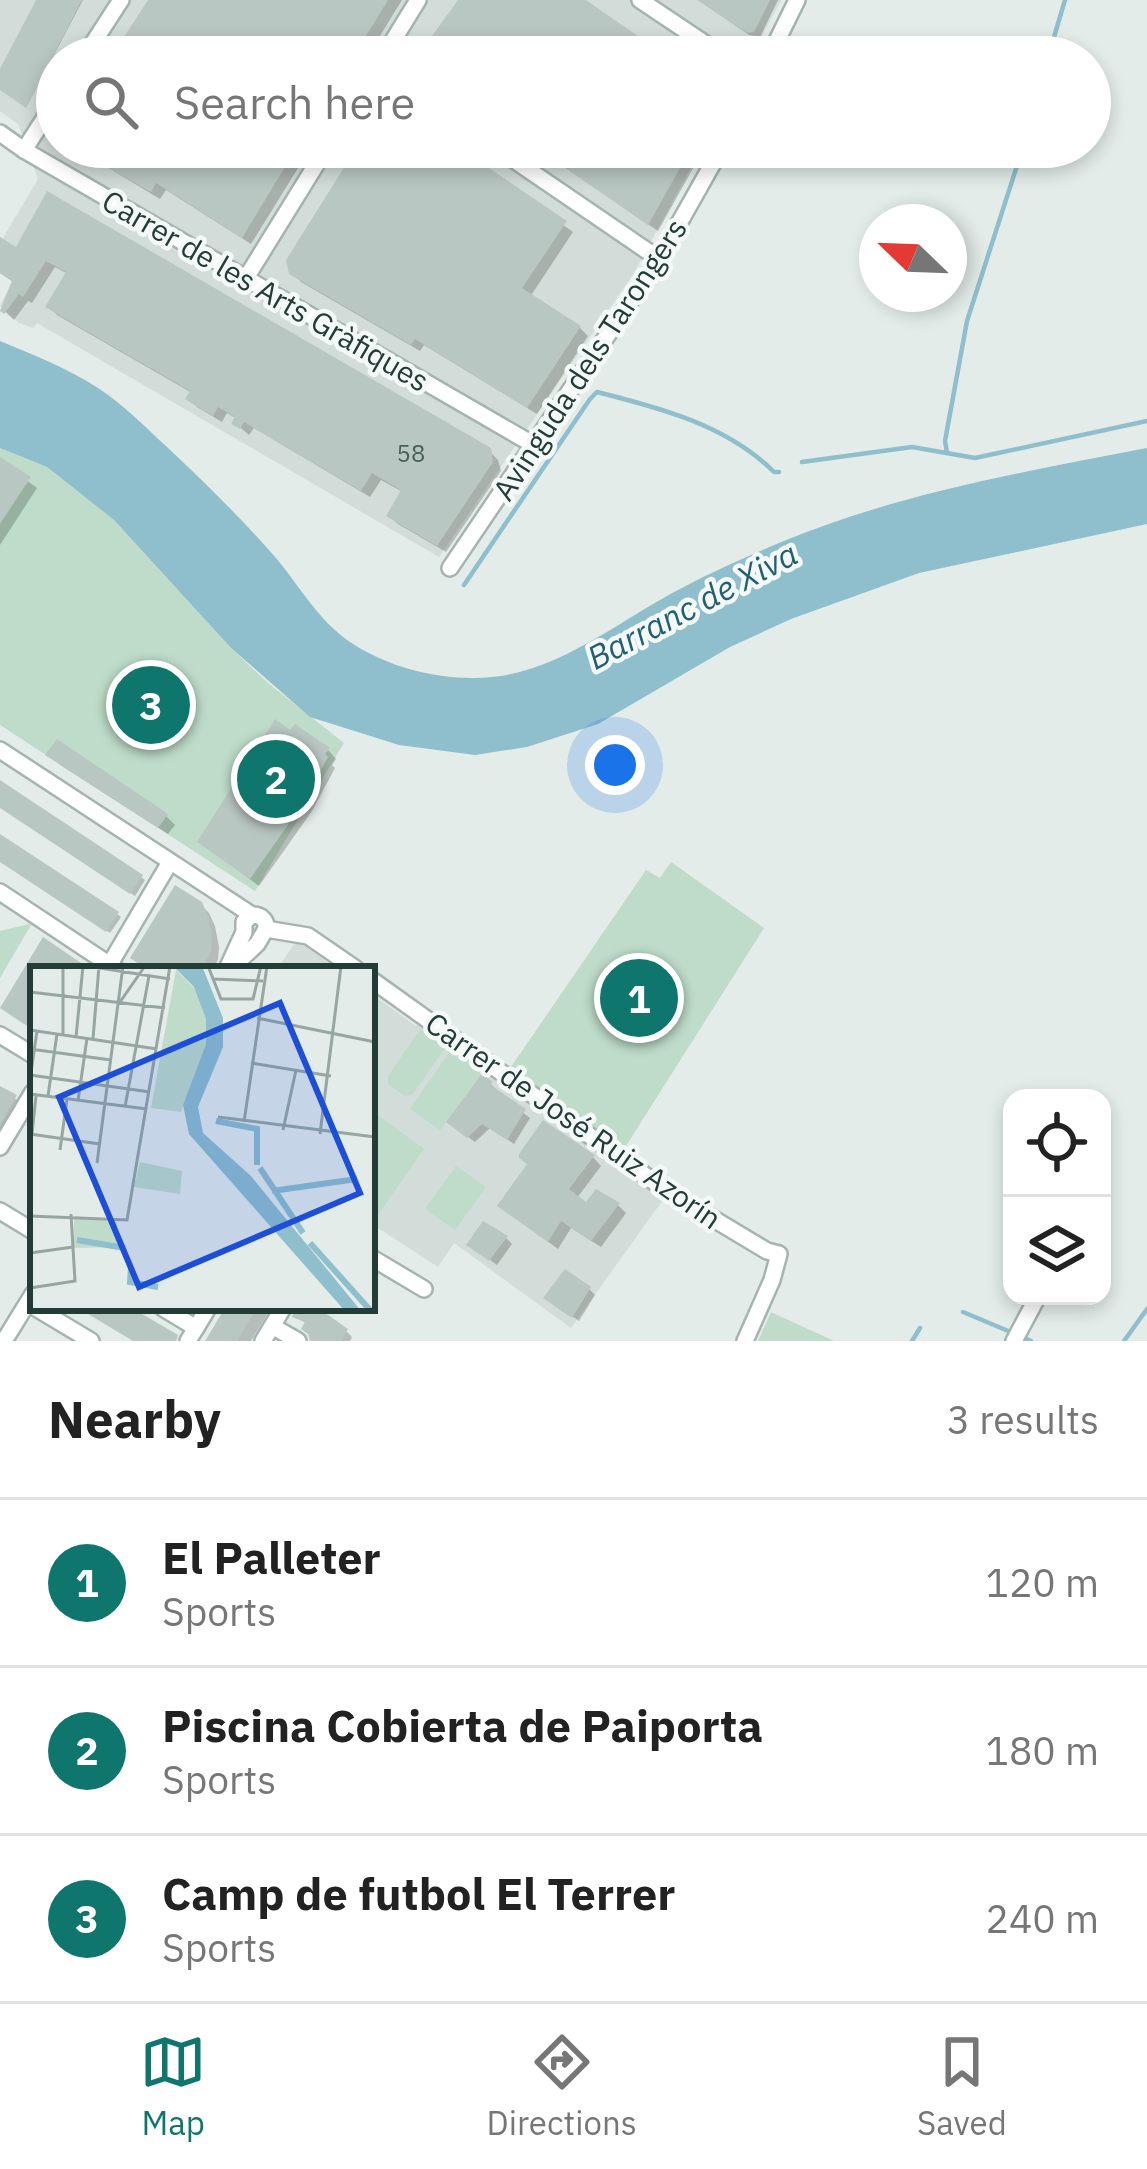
<!DOCTYPE html>
<meta charset="utf-8">
<style>
:root{--surface:#fff;--page:#f2f2f2;--text:#222;--muted:#767676;--line:#e0e0e0;--accent:#0f766e}
body{margin:0;font-family:"IBM Plex Sans",sans-serif;background:var(--page);color:var(--text)}
.controls{position:absolute;right:36px;bottom:36px;display:grid;overflow:hidden;border-radius:24px;box-shadow:0 6px 18px #0003}
.controls button{width:108px;height:108px;display:grid;place-items:center;padding:0;border:0;border-bottom:3px solid var(--line);background:var(--surface);color:var(--text);font:60px sans-serif}
.compass{position:absolute;left:859px;top:204px;width:108px;height:108px;border-radius:50%;background:var(--surface);box-shadow:0 6px 18px #0003;rotate:293deg}
.you{position:absolute;left:615px;top:765px;width:42px;height:42px;margin:-30px;border:9px solid #fff;border-radius:50%;background:#1a73e8;box-shadow:0 0 0 18px #1a73e833}
.badge{display:grid;place-items:center;width:78px;height:78px;border-radius:50%;background:var(--accent);color:#fff;font-size:39px;font-weight:700}
.pin{position:absolute;translate:-50% -50%;border:6px solid #fff;box-shadow:0 3px 12px #0006}
.list{margin:0;padding:0;list-style:none}
h2{display:flex;justify-content:space-between;align-items:center;height:156px;margin:0;padding:0 48px;font-size:51px}
h2 small{font-size:39px;font-weight:400;color:var(--muted)}
.list li{display:grid;grid-template-columns:78px 1fr auto;gap:36px;align-items:center;box-sizing:border-box;height:168px;padding:0 48px;border-top:3px solid var(--line)}
.list b{display:block;font-size:45px;white-space:nowrap}
.list p{margin:0;font-size:39px;white-space:nowrap;color:var(--muted)}
.list em{font-size:39px;font-style:normal;color:var(--muted)}
.icon{flex:none;width:66px;height:66px;fill:none;stroke:currentColor;stroke-width:2;stroke-linecap:round;stroke-linejoin:round}
.map{position:relative;flex:none;width:1147px;height:1341px;overflow:hidden}
.search{position:absolute;background:var(--surface);box-shadow:0 6px 18px #0003;left:36px;right:36px;top:36px;height:132px;display:flex;align-items:center;gap:30px;box-sizing:border-box;padding:0 42px;border-radius:66px;color:var(--muted);font-size:45px}
.sheet{height:660px;background:var(--surface)}
nav{display:flex;justify-content:space-around;align-items:center;box-sizing:border-box;height:168px;border-top:3px solid var(--line);background:var(--surface);font-size:33px;color:var(--muted)}
nav a{display:grid;justify-items:center;gap:6px}
nav .on{color:var(--accent)}
.map>svg:first-child{display:block}
.built{fill:#d2dcd8}
.green{fill:#bedcc9}
.water{fill:#8fbecd}
.shadow{fill:#0003}
.lines{fill:none;stroke-linecap:round;stroke-linejoin:round}
.stream{stroke:#8fbecd;stroke-width:4.5}
.building{fill:#b9c7c2}
.minor-casing{stroke:#a6b4b0;stroke-width:20}
.minor{stroke:#fff;stroke-width:15}
.labels{text-anchor:middle;dominant-baseline:central;stroke-width:9;stroke-linejoin:round;paint-order:stroke}
.number-label{font-size:24px;fill:#495f5a}
.street-label{font-size:30px;fill:#243c38;stroke:#f4f9f7}
.water-label{font-size:33px;font-style:italic;fill:#225f74;stroke:#f4f9f7}
.inset-river{fill:none;stroke:#8fbecd;stroke-width:6}
.inset-road{fill:none;stroke:#97a6a2;stroke-width:3}
.view{fill:#1d4ed8;fill-opacity:0.15;stroke:#1d4ed8;stroke-width:6}
.inset-edge{fill:none;stroke:#243c38;stroke-width:6}
</style>
<div class="map">
<svg width="1147" height="1341" viewBox="0 0 1147 1341">
<rect width="100%" height="100%" fill="#e3ece9"/>
<!-- built -->
<g class="built">
<path d="M 0,0 L 781,0 L 751,57 L 57,57 L 57,147 L 702,147 L 634,273 L 439,557 L 37,323 L 33,328 L 19,323 L 0,306 L 12,281 L 0,273 L 0,237 L 3,238 L 38,179 L 18,124 L 0,111 Z"/>
<path d="M 299,942 L 337,969 L 277,969 L 295,943 Z"/>
<path d="M 372,994 L 416,1026 L 421,1022 L 665,1197 L 571,1328 L 454,1243 L 438,1267 L 372,1224 Z"/>
</g>
<!-- green -->
<g class="green">
<path d="M 0,448 L 47,467 L 114,520 L 231,648 L 268,683 L 344,743 L 255,891 L 0,725 Z"/>
<path d="M 671,862 L 764,928 L 624,1149 L 618,1145 L 613,1147 L 516,1077 L 511,1067 L 646,870 L 660,878 Z"/>
<path d="M 29,924 L 31,925 L 0,978 L 0,931 Z"/>
<path d="M 427,1030 L 447,1045 L 412,1095 L 405,1096 L 388,1084 L 388,1076 L 419,1031 Z"/>
<path d="M 453,1047 L 484,1069 L 440,1130 L 410,1109 Z"/>
<path d="M 372,1111 L 424,1149 L 379,1213 L 372,1208 Z"/>
<path d="M 456,1166 L 486,1187 L 455,1230 L 425,1209 Z"/>
<path d="M 771,1312 L 834,1341 L 758,1341 Z"/>
</g>
<!-- water -->
<path class="water" d="M 0,341 C 34,355 67,368 98,388 C 123,404 145,427 167,447 C 202,480 237,514 269,550 C 299,583 315,619 353,644 C 395,671 452,683 501,676 C 568,665 622,619 680,589 C 711,572 746,557 779,543 C 896,494 1023,472 1147,448 L 1147,524 L 919,573 L 791,619 L 730,647 L 598,724 L 527,747 L 475,755 L 399,745 L 310,717 L 231,648 L 114,520 L 47,467 L 0,448 Z"/>
<!-- shadow -->
<g class="shadow">
<path d="M 39,0 L 83,0 L 27,106 L 0,88 L 0,76 Z"/>
<path d="M 152,0 L 402,0 L 367,57 L 115,57 Z"/>
<path d="M 698,0 L 778,0 L 760,37 L 749,35 Z"/>
<path d="M 74,147 L 311,147 L 251,244 L 166,190 L 160,199 Z"/>
<path d="M 362,147 L 453,147 L 573,232 L 530,297 L 580,328 L 588,336 L 537,414 L 424,345 L 420,351 L 301,282 L 292,272 Z"/>
<path d="M 535,147 L 705,147 L 658,231 Z"/>
<path d="M 48,195 L 489,451 L 498,460 L 501,471 L 446,552 L 398,524 L 389,516 L 403,492 L 381,480 L 370,497 L 254,428 L 249,435 L 235,423 L 237,419 L 227,413 L 222,422 L 197,407 L 189,398 L 192,393 L 57,315 L 49,306 L 68,274 L 55,267 L 32,303 L 28,301 L 14,320 L 2,309 L 15,283 L 0,273 L 0,241 L 17,251 Z"/>
<path d="M 0,461 L 37,488 L 0,545 Z"/>
<path d="M 328,750 L 336,759 L 332,765 L 335,768 L 312,811 L 259,886 L 200,842 Z"/>
<path d="M 57,763 L 166,816 L 175,825 L 168,834 Z"/>
<path d="M 0,784 L 141,877 L 145,880 L 135,896 L 0,807 Z"/>
<path d="M 0,837 L 117,914 L 121,917 L 110,933 L 0,860 Z"/>
<path d="M 200,904 L 209,913 L 215,926 L 219,947 L 218,960 L 212,969 L 146,969 Z"/>
<path d="M 482,1077 L 497,1090 L 496,1092 L 530,1118 L 514,1144 L 490,1128 L 475,1142 L 456,1128 Z"/>
<path d="M 0,1089 L 19,1101 L 0,1134 Z"/>
<path d="M 593,1157 L 601,1166 L 577,1198 L 587,1206 L 618,1205 L 626,1213 L 601,1247 L 571,1228 L 558,1249 L 510,1214 L 530,1165 Z"/>
<path d="M 506,1238 L 512,1244 L 497,1265 L 476,1250 Z"/>
<path d="M 589,1289 L 595,1295 L 579,1321 L 553,1303 Z"/>
<path d="M 228,1308 L 271,1308 L 251,1341 L 208,1341 Z"/>
<path d="M 298,1308 L 324,1308 L 321,1314 L 346,1331 L 352,1337 L 350,1341 L 312,1341 L 307,1324 L 295,1316 Z"/>
</g>
<g class="lines">
<!-- stream -->
<g class="stream">
<path d="M 1048,57 L 1065,0"/>
<path d="M 947,453 L 945,441 L 967,321 L 1023,147"/>
<path d="M 802,462 L 912,447 L 975,458 L 1147,421"/>
<path d="M 464,585 L 590,399 L 597,392 C 660,408 727,425 774,472 L 779,472"/>
<path d="M 963,1312 L 1013,1333"/>
<path d="M 1027,1339 L 1031,1341"/>
<path d="M 912,1341 L 920,1328"/>
<path d="M 1124,1341 L 1147,1309"/>
</g>
</g>
<!-- building -->
<g class="building">
<path d="M 36,0 L 82,0 L 26,108 L 0,90 L 0,69 Z"/>
<path d="M 148,0 L 388,0 L 353,57 L 111,57 Z"/>
<path d="M 458,0 L 586,0 L 668,57 L 417,57 Z"/>
<path d="M 697,0 L 770,0 L 754,32 L 747,33 Z"/>
<path d="M 72,147 L 198,147 L 204,151 L 207,147 L 297,147 L 242,238 L 156,183 L 151,192 Z"/>
<path d="M 357,147 L 458,147 L 567,221 L 522,288 L 581,326 L 527,408 L 415,339 L 411,345 L 289,274 L 286,260 Z"/>
<path d="M 535,147 L 692,147 L 648,225 Z"/>
<path d="M 47,191 L 491,448 L 493,462 L 437,546 L 386,516 L 401,490 L 372,473 L 361,491 L 244,422 L 240,429 L 231,424 L 235,417 L 218,407 L 213,416 L 185,399 L 190,391 L 45,307 L 66,272 L 46,261 L 23,297 L 19,294 L 4,314 L 0,311 L 12,281 L 0,273 L 0,237 L 16,247 Z"/>
<path d="M 0,457 L 31,477 L 0,524 Z"/>
<path d="M 275,719 L 290,730 L 295,724 L 330,748 L 325,754 L 328,757 L 304,802 L 250,879 L 197,842 Z"/>
<path d="M 57,739 L 168,814 L 158,828 L 45,755 Z"/>
<path d="M 0,780 L 143,875 L 130,894 L 0,808 Z"/>
<path d="M 0,834 L 119,912 L 106,932 L 0,862 Z"/>
<path d="M 175,885 L 202,902 L 208,916 L 212,937 L 211,952 L 201,969 L 146,969 L 130,958 Z"/>
<path d="M 43,937 L 90,969 L 33,969 L 33,1030 L 0,1008 Z"/>
<path d="M 482,1073 L 493,1082 L 490,1085 L 526,1109 L 507,1140 L 482,1124 L 467,1138 L 446,1122 Z"/>
<path d="M 0,1086 L 17,1095 L 0,1124 Z"/>
<path d="M 543,1120 L 595,1155 L 569,1189 L 586,1202 L 596,1189 L 620,1203 L 591,1241 L 561,1221 L 548,1242 L 497,1206 L 527,1164 L 519,1158 L 519,1154 Z"/>
<path d="M 483,1221 L 508,1236 L 489,1261 L 466,1245 Z"/>
<path d="M 565,1269 L 591,1287 L 572,1318 L 543,1298 Z"/>
<path d="M 78,1308 L 132,1308 L 178,1335 L 176,1341 L 133,1341 Z"/>
<path d="M 225,1308 L 257,1308 L 237,1341 L 205,1341 Z"/>
<path d="M 295,1308 L 318,1308 L 348,1329 L 341,1341 L 310,1341 L 308,1334 L 301,1329 L 305,1322 L 292,1317 Z"/>
</g>
<g class="lines">
<defs>
<g id="minor">
<path d="M 640,0 L 725,57"/>
<path d="M 84,57 L 121,0"/>
<path d="M 383,57 L 418,0"/>
<path d="M 769,57 L 797,0"/>
<path d="M 0,133 L 24,150 L 534,445"/>
<path d="M 495,147 L 659,259"/>
<path d="M 24,150 L 57,99"/>
<path d="M 246,278 L 327,147"/>
<path d="M 450,568 L 659,259 L 722,147"/>
<path d="M 0,750 L 252,915 C 261,915 267,920 266,929"/>
<path d="M 0,892 L 116,969"/>
<path d="M 266,929 L 308,936 L 356,969"/>
<path d="M 107,969 L 170,862"/>
<path d="M 227,969 L 244,932 L 244,922 L 252,915"/>
<path d="M 230,969 L 257,944 L 266,929"/>
<path d="M 372,980 L 667,1191 L 767,1251 L 779,1254 L 772,1280 L 745,1341"/>
<path d="M 0,1035 L 33,1055"/>
<path d="M 0,1147 L 33,1092"/>
<path d="M 0,1211 L 33,1231"/>
<path d="M 372,1258 L 424,1289"/>
<path d="M 36,1308 L 91,1341"/>
<path d="M 163,1308 L 196,1328"/>
<path d="M 272,1326 L 298,1341"/>
<path d="M 4,1341 L 33,1294"/>
<path d="M 188,1341 L 208,1308"/>
<path d="M 263,1341 L 283,1308"/>
<path d="M 1014,1341 L 1038,1296"/>
</g>
</defs>
<!-- minor casing -->
<use href="#minor" class="minor-casing"/>
<!-- minor -->
<use href="#minor" class="minor"/>
</g>
<g class="labels">
<!-- number labels -->
<g class="number-label">
<text x="411" y="453">58</text>
</g>
<!-- street labels -->
<g class="street-label">
<text transform="translate(266 290) rotate(30)">Carrer de les Arts Gràfiques</text>
<text transform="translate(589 359) rotate(-57)">Avinguda dels Tarongers</text>
<text transform="translate(574 1120) rotate(35)">Carrer de José Ruiz Azorín</text>
</g>
<!-- water labels -->
<g class="water-label">
<text transform="translate(692 605) rotate(-28)">Barranc de Xiva</text>
</g>
</g>
<!-- overview -->
<g transform="translate(30 966)">
<rect width="345" height="345" fill="#e3ece9"/>
<path d="M 146,4 L 165,23 L 176,53 L 176,78 L 151,146 L 121,142 ZM 110,196 L 152,205 L 150,228 L 104,221 ZM 44,250 L 87,256 L 87,281 L 44,282 Z" fill="#bedcc9"/>
<path d="M 143,0 L 172,0 L 193,52 L 193,81 L 168,141 L 173,167 L 221,210 L 331,345 L 315,345 L 159,168 L 153,139 L 176,78 L 176,53 L 164,21 Z" fill="#8fbecd"/>
<path class="inset-river" d="M 186,155 L 227,163 L 227,199M 230,202 L 273,267M 242,225 L 327,213M 47,274 L 95,282M 280,277 L 341,345M 101,302 L 100,316 L 128,321"/>
<path class="inset-road" d="M 57,0 L 140,13M 178,0 L 191,33 L 223,33 L 231,0M 183,13 L 233,15M 0,26 L 135,42M 90,36 L 115,0M 227,52 L 345,76M 0,64 L 127,83M 33,69 L 33,0M 46,71 L 53,0M 63,73 L 69,0M 0,83 L 81,94M 221,97 L 301,110M 0,109 L 120,126M 0,113 L 7,65M 0,128 L 117,143M 18,130 L 27,68M 48,135 L 57,72M 95,141 L 119,10M 188,151 L 345,171M 214,156 L 237,0M 253,164 L 266,104M 0,168 L 70,178M 2,168 L 6,130M 290,168 L 311,0M 30,184 L 37,133M 67,197 L 93,0M 0,250 L 97,254 L 140,0M 0,287 L 43,281M 0,322 L 45,315 L 41,248"/>
<path class="view" d="M 250,37 L 330,227 L 109,321 L 29,131 Z"/>
<rect width="345" height="345" class="inset-edge"/>
</g>
</svg>
<div class="controls">
<button><svg class="icon" aria-label="locate" viewBox="0 0 24 24"><circle cx="12" cy="12" r="6"/><path d="M12 2v4M12 18v4M2 12h4M18 12h4"/></svg></button>
<button><svg class="icon" aria-label="layers" viewBox="0 0 24 24"><path d="M12 4l9 5-9 5-9-5zM3 14l9 5 9-5"/></svg></button>
</div>
<svg class="compass" viewBox="-18 -18 36 36"><path d="M0-13l5 13h-10z" fill="#e53935"/><path d="M0 13l5-13h-10z" fill="#767676"/></svg>
<div class="you"></div>
<div class="pin badge" style="left:639px;top:998px">1</div>
<div class="pin badge" style="left:276px;top:779px">2</div>
<div class="pin badge" style="left:151px;top:705px">3</div>
<div class="search"><svg class="icon" aria-label="search" viewBox="0 0 24 24"><circle cx="10" cy="10" r="6"/><path d="M15 15l6 6"/></svg>Search here</div>
</div>
<section class="sheet">
<h2>Nearby<small>3 results</small></h2>
<ul class="list">
<li><span class="badge">1</span><div><b>El Palleter</b><p>Sports</p></div><em>120 m</em></li>
<li><span class="badge">2</span><div><b>Piscina Cobierta de Paiporta</b><p>Sports</p></div><em>180 m</em></li>
<li><span class="badge">3</span><div><b>Camp de futbol El Terrer</b><p>Sports</p></div><em>240 m</em></li>
</ul>
</section>
<nav>
<a class="on"><svg class="icon" aria-label="map" viewBox="0 0 24 24"><path d="M3 6l6-2 6 2 6-2v14l-6 2-6-2-6 2zM9 4v14M15 6v14"/></svg>Map</a>
<a><svg class="icon" aria-label="directions" viewBox="0 0 24 24"><path d="M12 3l9 9-9 9-9-9zM9 14v-3h6M13 9l2 2-2 2"/></svg>Directions</a>
<a><svg class="icon" aria-label="saved" viewBox="0 0 24 24"><path d="M7 4h10v16l-5-4-5 4z"/></svg>Saved</a>
</nav>
